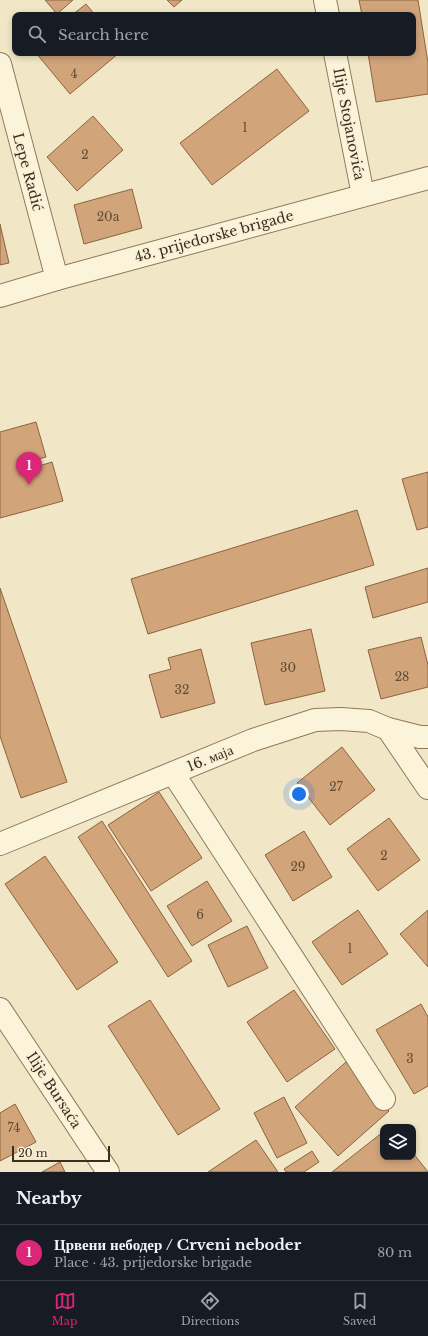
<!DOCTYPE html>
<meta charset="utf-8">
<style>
:root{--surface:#171b24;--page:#20242c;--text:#f1f3f6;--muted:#9ea1a6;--line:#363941;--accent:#db2777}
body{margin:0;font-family:"Libre Baskerville",serif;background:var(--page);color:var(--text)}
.controls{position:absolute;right:12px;bottom:12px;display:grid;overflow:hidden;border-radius:8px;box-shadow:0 2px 6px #0003}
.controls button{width:36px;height:36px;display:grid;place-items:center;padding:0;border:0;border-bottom:1px solid var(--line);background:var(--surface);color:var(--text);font:20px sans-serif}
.scale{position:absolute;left:12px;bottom:10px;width:98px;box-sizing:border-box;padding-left:4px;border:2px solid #3d2f1f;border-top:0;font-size:11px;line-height:14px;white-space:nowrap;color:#3d2f1f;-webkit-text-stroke:3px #f8f0d6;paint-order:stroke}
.you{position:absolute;left:299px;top:794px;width:14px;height:14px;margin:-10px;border:3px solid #fff;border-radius:50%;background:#1a73e8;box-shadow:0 0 0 6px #1a73e833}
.badge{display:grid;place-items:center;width:26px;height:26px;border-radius:50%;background:var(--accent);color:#fff;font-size:13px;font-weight:700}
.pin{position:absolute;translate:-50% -33px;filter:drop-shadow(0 1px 2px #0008)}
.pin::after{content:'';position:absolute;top:21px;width:14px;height:12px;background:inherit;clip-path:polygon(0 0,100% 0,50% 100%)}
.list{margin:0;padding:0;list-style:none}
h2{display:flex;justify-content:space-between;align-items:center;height:52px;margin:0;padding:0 16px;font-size:17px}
h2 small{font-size:13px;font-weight:400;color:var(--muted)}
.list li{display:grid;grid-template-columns:26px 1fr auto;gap:12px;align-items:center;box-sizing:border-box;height:56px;padding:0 16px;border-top:1px solid var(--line)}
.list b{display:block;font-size:15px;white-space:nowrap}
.list p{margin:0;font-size:13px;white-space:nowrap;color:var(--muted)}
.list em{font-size:13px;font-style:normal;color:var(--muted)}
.icon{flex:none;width:22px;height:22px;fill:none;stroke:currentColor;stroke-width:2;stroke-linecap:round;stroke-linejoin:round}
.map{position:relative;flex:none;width:428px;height:1172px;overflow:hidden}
.search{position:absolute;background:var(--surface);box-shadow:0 2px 6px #0003;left:12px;right:12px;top:12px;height:44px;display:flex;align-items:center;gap:10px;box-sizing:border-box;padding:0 14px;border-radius:8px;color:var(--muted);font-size:15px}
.sheet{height:108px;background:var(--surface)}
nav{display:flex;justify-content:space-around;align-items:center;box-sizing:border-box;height:56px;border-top:1px solid var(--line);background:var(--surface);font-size:11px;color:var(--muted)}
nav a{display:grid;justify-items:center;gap:2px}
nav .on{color:var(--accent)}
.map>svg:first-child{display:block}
.building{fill:#d1a47a;stroke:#8e633f}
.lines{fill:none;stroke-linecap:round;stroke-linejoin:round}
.street-casing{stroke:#8e795a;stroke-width:24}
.street{stroke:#fbf3da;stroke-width:22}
.labels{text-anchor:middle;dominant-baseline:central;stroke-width:3;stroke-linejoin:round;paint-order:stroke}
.number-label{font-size:12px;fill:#624c36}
.street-label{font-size:14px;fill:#3d2f1f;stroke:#f8f0d6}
</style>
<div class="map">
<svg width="428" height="1172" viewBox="0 0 428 1172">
<rect width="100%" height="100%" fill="#f1e7c6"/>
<!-- building -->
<g class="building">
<path d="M 45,0 L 73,0 L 57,14 Z"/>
<path d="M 167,0 L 182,0 L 174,7 Z"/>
<path d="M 359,0 L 418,0 L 428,63 L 428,94 L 376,102 L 368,53 L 413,53 L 413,15 L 362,15 Z"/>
<path d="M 86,4 L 95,15 L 72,15 Z"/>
<path d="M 36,53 L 119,53 L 70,94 Z"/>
<path d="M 277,69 L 309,111 L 212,185 L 180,143 Z"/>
<path d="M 93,116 L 123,150 L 77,191 L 47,157 Z"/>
<path d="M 132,189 L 142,228 L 84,244 L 74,205 Z"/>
<path d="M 0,224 L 9,263 L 0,265 Z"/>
<path d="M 36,422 L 46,457 L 24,463 L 26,470 L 52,462 L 63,501 L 0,518 L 0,432 Z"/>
<path d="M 428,472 L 428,527 L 417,530 L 402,479 Z"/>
<path d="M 357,510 L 374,565 L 148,634 L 131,579 Z"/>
<path d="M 428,568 L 428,602 L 373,618 L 365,587 Z"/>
<path d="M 0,588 L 67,782 L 21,798 L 0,736 Z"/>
<path d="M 311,629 L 325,691 L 265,705 L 251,643 Z"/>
<path d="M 421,637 L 428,665 L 428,687 L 381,699 L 368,650 Z"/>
<path d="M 201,649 L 215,703 L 161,718 L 149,675 L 171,669 L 168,658 Z"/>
<path d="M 342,747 L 375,790 L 330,825 L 297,783 Z"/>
<path d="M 159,792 L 202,858 L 151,891 L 108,825 Z"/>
<path d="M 389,818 L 420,860 L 378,891 L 347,849 Z"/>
<path d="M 102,821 L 192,961 L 168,977 L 78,837 Z"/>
<path d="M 304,831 L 332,877 L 293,901 L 265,855 Z"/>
<path d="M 45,856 L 118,962 L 77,990 L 5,884 Z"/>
<path d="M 207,881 L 232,921 L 192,946 L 167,906 Z"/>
<path d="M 358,910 L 388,954 L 342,985 L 312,942 Z"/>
<path d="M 428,910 L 428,967 L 400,934 Z"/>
<path d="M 247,926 L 268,968 L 228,987 L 208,945 Z"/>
<path d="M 294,990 L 335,1049 L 287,1082 L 247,1022 Z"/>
<path d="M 150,1000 L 220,1109 L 178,1135 L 108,1026 Z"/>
<path d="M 421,1004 L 428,1017 L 428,1086 L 414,1094 L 376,1030 Z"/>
<path d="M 346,1062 L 389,1111 L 338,1156 L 295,1107 Z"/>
<path d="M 284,1097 L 307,1143 L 277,1158 L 254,1113 Z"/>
<path d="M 15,1104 L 36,1142 L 0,1161 L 0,1113 Z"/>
<path d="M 383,1132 L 383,1157 L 413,1157 L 413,1153 L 428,1172 L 332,1172 Z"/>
<path d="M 256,1140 L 278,1172 L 208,1172 Z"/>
<path d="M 312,1151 L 319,1162 L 304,1172 L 286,1172 L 284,1169 Z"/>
<path d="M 60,1162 L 65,1172 L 42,1172 Z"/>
</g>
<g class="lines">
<defs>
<g id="street">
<path d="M 325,0 L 328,15"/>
<path d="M 335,53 L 363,195"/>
<path d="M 0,64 L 57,279"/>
<path d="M 0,296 L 57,279 L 428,178"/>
<path d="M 388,729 L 428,788"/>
<path d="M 173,773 L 384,1099"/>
<path d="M 0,844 L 253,740 L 315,720 L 341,719 L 369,721 L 388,729 L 420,737 L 428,737"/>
<path d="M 0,1009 L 108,1172"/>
</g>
</defs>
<!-- street casing -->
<use href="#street" class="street-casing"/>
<!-- street -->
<use href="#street" class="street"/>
</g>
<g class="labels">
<!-- number labels -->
<g class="number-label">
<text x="74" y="73">4</text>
<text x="245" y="127">1</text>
<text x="85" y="154">2</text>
<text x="108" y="216">20a</text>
<text x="288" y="667">30</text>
<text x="402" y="676">28</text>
<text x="182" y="689">32</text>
<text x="336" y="786">27</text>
<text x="384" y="855">2</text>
<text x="298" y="866">29</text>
<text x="200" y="914">6</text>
<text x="350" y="948">1</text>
<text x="410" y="1058">3</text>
<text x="14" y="1127">74</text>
</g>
<!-- street labels -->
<g class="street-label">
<text transform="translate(349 124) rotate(79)">Ilije Stojanovića</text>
<text transform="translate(28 172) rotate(75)">Lepe Radić</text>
<text transform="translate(214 236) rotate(-15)">43. prijedorske brigade</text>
<text transform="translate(210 758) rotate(-22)">16. маја</text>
<text transform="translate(54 1090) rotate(57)">Ilije Bursaća</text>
</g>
</g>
</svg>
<div class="controls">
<button><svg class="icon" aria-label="layers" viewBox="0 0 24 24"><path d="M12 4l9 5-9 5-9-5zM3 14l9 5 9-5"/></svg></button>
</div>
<div class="scale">20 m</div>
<div class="you"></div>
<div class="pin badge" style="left:29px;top:485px">1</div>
<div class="search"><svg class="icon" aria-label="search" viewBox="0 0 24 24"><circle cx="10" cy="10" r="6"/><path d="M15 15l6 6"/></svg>Search here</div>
</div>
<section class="sheet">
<h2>Nearby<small></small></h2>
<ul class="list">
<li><span class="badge">1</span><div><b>Црвени небодер / Crveni neboder</b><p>Place · 43. prijedorske brigade</p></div><em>80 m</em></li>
</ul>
</section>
<nav>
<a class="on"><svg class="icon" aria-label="map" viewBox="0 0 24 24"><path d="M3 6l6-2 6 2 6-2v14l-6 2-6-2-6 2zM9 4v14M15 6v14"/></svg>Map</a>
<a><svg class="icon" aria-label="directions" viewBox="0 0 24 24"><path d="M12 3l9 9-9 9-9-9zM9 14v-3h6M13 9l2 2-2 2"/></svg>Directions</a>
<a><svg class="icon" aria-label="saved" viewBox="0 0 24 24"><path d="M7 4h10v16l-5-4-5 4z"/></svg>Saved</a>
</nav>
